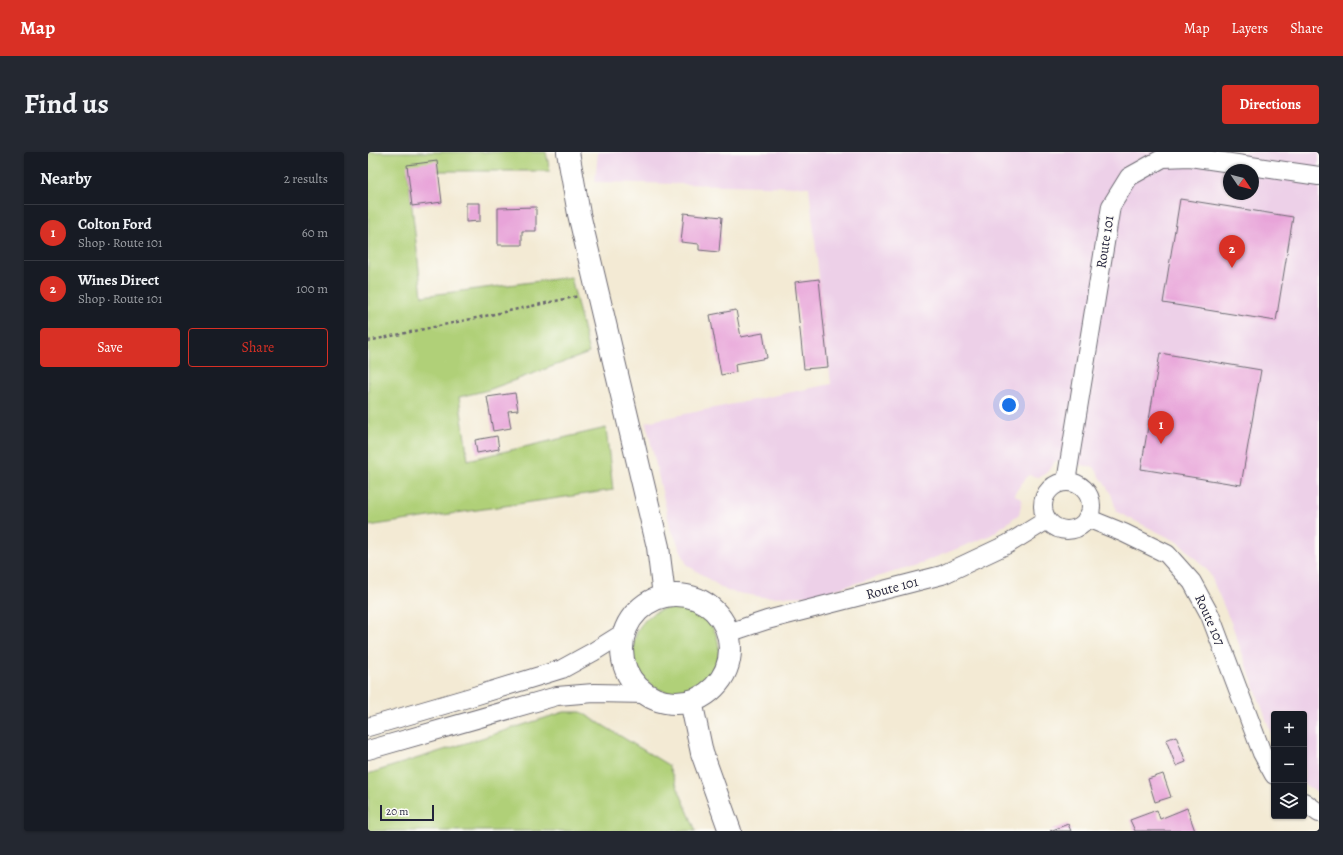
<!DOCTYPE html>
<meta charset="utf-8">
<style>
:root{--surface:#171b24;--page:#242831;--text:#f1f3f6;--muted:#9ea1a6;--line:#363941;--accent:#d93025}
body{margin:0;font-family:Alegreya,serif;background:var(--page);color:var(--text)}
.controls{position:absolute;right:12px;bottom:12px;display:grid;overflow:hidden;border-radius:4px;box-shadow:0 1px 3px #0004}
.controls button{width:36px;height:36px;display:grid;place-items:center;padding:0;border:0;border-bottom:1px solid var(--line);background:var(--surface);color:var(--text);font:20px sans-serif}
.compass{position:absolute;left:855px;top:12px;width:36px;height:36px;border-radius:50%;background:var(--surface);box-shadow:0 1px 3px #0004;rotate:125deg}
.scale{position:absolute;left:12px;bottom:10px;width:54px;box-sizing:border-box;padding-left:4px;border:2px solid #22223b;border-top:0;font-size:11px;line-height:14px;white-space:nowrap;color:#22223b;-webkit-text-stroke:3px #fdfcf7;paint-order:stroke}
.you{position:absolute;left:641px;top:253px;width:14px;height:14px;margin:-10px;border:3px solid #fff;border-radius:50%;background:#1a73e8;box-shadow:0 0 0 6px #1a73e833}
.badge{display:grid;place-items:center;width:26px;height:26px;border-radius:50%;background:var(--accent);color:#fff;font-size:13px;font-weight:700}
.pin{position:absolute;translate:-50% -33px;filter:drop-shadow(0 1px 2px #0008)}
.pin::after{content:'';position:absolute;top:21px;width:14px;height:12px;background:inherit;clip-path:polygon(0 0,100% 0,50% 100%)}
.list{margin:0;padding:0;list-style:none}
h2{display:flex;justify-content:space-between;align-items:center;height:52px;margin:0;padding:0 16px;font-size:17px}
h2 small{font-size:13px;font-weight:400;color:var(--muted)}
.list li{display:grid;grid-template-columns:26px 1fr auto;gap:12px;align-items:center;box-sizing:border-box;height:56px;padding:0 16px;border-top:1px solid var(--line)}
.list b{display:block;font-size:15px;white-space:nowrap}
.list p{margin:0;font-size:13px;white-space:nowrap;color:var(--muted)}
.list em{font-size:13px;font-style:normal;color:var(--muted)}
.actions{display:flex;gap:8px;padding:12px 16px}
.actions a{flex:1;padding:9px 0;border:1px solid var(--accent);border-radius:4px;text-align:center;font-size:14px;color:var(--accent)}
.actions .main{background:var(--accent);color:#fff}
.icon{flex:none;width:22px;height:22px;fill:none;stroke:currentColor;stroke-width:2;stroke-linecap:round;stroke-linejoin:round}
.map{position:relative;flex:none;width:951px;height:679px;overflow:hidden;border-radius:4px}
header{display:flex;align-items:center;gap:24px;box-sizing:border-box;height:56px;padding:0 20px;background:var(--accent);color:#fff}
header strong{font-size:19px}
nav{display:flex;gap:22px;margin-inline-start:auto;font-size:14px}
.intro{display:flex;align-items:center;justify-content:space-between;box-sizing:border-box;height:96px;padding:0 24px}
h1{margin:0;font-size:28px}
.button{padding:10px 18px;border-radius:4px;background:var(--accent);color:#fff;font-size:14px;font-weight:700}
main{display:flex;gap:24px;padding:0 24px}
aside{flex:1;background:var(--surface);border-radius:4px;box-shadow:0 1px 3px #0004}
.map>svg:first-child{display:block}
.built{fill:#edd0e8;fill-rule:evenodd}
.grass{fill:#b0d078;stroke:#69795a}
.building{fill:#e8a4d9}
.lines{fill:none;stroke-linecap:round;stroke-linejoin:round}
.minor-casing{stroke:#6b6871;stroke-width:20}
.major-casing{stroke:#6b6871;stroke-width:24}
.path{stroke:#6b6871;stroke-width:2.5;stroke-dasharray:3 3;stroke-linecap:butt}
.minor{stroke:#fff;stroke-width:18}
.major{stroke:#fff;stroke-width:22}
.labels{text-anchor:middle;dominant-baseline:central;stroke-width:3;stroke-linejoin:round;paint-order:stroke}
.street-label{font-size:14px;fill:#22223b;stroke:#fdfcf7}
</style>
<header>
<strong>Map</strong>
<nav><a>Map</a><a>Layers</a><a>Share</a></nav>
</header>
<div class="intro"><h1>Find us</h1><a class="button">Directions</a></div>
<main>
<aside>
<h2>Nearby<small>2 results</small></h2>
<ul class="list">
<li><span class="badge">1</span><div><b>Colton Ford</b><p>Shop · Route 101</p></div><em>60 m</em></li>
<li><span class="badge">2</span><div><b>Wines Direct</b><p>Shop · Route 101</p></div><em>100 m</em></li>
</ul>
<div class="actions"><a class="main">Save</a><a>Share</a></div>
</aside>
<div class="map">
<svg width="951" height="679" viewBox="0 0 951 679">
<rect width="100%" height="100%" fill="#fdfcf7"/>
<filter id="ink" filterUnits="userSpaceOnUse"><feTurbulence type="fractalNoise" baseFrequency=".025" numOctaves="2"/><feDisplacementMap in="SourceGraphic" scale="8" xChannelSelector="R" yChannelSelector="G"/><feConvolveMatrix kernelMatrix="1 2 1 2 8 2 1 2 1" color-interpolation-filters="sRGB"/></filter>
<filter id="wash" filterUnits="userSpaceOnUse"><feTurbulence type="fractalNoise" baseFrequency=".012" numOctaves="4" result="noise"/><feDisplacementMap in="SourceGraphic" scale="16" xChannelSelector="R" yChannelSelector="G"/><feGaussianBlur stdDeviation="0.9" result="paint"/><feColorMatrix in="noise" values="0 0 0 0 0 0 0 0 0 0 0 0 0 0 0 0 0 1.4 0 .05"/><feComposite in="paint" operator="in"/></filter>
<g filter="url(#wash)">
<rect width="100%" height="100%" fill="#f3ead4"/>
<!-- built -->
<path class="built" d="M 230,0 L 951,0 L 951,642 L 936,632 L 936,562 L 906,562 L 906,589 L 864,473 L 841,420 L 812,391 L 749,360 L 743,342 L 726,315 L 687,309 L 683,316 L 677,322 L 671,325 L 660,323 L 646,342 L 654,348 L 651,362 L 623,383 L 546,414 L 445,444 L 394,445 L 359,439 L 319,413 L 302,374 L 278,270 L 463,232 L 441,35 L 227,30 ZM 861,18 L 885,18 L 885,42 L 861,42 Z"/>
<!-- grass -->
<g class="grass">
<path d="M 0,0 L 178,0 L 182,19 L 40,19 L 54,144 L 203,125 L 221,201 L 120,238 L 91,245 L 100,308 L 238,276 L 245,338 L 0,374 Z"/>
<circle cx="308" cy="498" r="43"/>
<path d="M 196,560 L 213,560 L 300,613 L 328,679 L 0,679 L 0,622 Z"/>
</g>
<g id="blocks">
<!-- building -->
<g class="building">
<path d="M 69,9 L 74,50 L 44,54 L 39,13 Z"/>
<path d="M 812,47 L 925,65 L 908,169 L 795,151 Z"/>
<path d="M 98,51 L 112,51 L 112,69 L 98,70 Z"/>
<path d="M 168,55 L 168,79 L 154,79 L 154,93 L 130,93 L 130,56 Z"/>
<path d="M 316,61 L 354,65 L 351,100 L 331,98 L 331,92 L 313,90 Z"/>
<path d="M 451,127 L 460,215 L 436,217 L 427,130 Z"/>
<path d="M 368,158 L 373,185 L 395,181 L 399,206 L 367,212 L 368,220 L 353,223 L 342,163 Z"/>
<path d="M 792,201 L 893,218 L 873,333 L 773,317 Z"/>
<path d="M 147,241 L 150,258 L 140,259 L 143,276 L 125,279 L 119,245 Z"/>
<path d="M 129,284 L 131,297 L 109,301 L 107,288 Z"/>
<path d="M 808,584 L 818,610 L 808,614 L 798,588 Z"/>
<path d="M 795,622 L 803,645 L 787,650 L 780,627 Z"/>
<path d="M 819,656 L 827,679 L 767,679 L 762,668 L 789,658 L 792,667 Z"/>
<path d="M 700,672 L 703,679 L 682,679 Z"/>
</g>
</g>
</g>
<g filter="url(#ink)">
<use href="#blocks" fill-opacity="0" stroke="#6b6871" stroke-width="1"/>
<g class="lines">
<defs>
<g id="minor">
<path d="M 698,330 L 743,54 L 761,25 L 795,6 L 822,5 L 951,24"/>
<circle cx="699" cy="354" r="24"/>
<path d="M 719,366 L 756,381 L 799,402 L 824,430 L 842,463 L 894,601 L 906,623"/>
<path d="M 360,481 L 399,468 L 574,423 L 640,392 L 679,368"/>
<path d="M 0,575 L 103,545 L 194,517 L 225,500 L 257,480"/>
<path d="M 0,598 L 189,544 L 226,541 L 279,542"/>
<path d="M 936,650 L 951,661"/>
</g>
<g id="major">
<path d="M 200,0 L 211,62 L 290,395 L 296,444"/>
<circle cx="308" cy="497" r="54"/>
<path d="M 323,549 L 334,601 L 362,679"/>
</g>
</defs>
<!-- minor casing -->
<use href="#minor" class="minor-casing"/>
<!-- major casing -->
<use href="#major" class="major-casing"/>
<!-- path -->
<path class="path" d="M 0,189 L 211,144"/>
<!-- minor -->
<use href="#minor" class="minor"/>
<!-- major -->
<use href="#major" class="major"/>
</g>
</g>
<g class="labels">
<!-- street labels -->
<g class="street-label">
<text transform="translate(737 90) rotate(-81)">Route 101</text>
<text transform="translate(524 436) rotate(-15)">Route 101</text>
<text transform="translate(842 468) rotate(66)">Route 107</text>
</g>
</g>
</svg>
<div class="controls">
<button>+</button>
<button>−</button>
<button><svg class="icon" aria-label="layers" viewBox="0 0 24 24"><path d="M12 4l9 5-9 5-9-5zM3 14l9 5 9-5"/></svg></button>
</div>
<svg class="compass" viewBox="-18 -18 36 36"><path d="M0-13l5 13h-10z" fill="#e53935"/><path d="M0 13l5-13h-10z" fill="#9ea1a6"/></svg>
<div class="scale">20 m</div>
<div class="you"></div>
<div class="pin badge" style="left:793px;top:292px">1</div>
<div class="pin badge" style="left:864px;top:116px">2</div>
</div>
</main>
